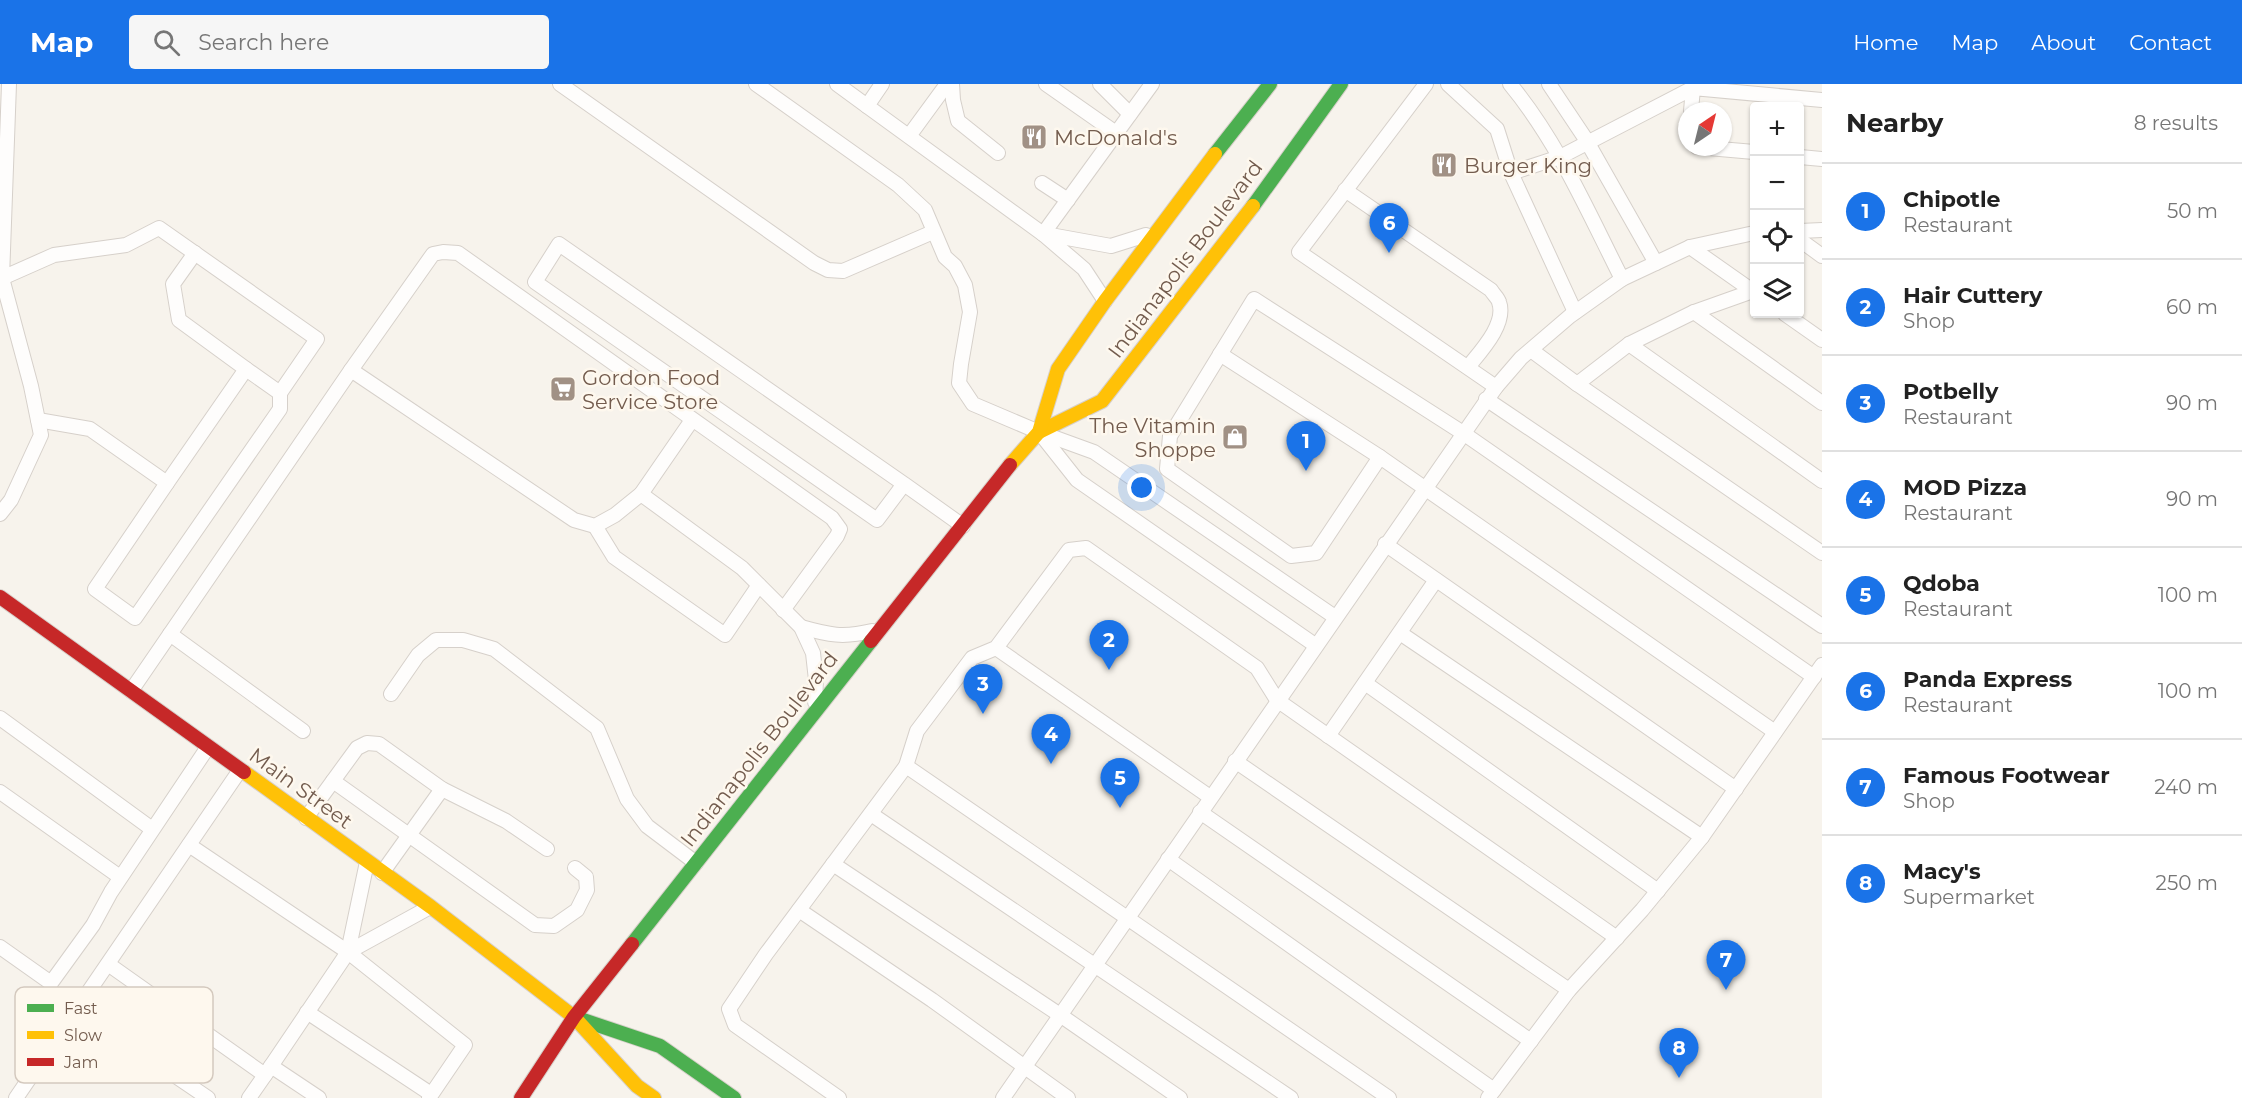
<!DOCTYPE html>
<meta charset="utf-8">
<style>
:root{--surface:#fff;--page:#f6f6f6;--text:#222;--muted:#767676;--line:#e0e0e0;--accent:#1a73e8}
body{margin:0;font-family:Montserrat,sans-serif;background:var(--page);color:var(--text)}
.controls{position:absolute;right:18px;top:18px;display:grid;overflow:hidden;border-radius:6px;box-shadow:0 2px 4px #0004}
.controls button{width:54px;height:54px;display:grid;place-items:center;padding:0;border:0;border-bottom:2px solid var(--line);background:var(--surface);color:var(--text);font:30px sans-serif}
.compass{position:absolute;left:1678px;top:18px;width:54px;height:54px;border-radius:50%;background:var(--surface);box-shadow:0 2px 4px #0004;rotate:35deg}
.you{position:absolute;left:1142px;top:404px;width:21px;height:21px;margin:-15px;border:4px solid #fff;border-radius:50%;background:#1a73e8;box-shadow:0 0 0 9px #1a73e833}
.badge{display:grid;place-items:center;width:39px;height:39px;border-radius:50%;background:var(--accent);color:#fff;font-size:20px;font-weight:700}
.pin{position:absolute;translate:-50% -50px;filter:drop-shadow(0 2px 3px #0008)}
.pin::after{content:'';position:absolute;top:32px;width:21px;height:18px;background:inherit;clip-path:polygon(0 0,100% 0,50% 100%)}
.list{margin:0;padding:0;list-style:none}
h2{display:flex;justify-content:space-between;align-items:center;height:78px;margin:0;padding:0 24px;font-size:26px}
h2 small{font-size:20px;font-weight:400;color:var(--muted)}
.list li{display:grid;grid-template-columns:39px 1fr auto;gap:18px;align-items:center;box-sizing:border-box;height:96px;padding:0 24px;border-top:2px solid var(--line)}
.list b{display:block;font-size:22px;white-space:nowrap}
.list p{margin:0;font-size:20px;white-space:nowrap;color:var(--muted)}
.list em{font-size:20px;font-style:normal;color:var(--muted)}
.icon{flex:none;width:33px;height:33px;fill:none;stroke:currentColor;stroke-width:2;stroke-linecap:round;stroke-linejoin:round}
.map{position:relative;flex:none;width:1822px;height:1014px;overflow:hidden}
header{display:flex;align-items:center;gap:36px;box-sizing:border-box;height:84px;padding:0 30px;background:var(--accent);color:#fff}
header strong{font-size:28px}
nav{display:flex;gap:33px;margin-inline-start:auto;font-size:21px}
.search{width:420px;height:54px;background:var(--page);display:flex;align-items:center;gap:15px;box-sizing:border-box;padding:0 21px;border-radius:6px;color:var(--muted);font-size:22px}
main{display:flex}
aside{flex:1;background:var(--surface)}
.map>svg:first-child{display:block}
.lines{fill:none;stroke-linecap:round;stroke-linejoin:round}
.lane-casing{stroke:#d6d0ca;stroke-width:16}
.fast-casing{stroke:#d7d0ca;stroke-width:16}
.slow-casing{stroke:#d7d0ca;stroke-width:16}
.jam-casing{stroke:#d7d0ca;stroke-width:16}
.lane{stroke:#fefdfc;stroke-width:14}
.fast{stroke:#4caf50;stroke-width:14}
.slow{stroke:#ffc107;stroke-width:14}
.jam{stroke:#c62828;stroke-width:14}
.labels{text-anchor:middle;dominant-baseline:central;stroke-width:5;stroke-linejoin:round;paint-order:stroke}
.poi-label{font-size:21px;fill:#735c4e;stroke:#fef8ee;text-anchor:start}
.street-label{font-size:21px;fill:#735c4e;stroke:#fef8ee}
.key{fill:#fef8ee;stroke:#d4c9be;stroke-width:1.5}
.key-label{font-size:16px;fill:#735c4e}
</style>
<header>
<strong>Map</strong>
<div class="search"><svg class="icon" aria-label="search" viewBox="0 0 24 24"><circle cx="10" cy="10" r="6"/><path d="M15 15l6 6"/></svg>Search here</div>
<nav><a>Home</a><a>Map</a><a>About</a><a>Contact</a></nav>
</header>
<main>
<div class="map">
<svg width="1822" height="1014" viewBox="0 0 1822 1014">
<rect width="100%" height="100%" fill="#f7f3ec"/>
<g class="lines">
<defs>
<g id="lane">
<path d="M 9,0 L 2,194 L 54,171 L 126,161 L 159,144 L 317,255 L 280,309 L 280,325 L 135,534 L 95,505 L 167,399 L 90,345 L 38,336"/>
<path d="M 560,0 L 814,179 L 828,186 L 843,187 L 933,148"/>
<path d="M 756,0 L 898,101 L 925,126 L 945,173 L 955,182 L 965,201 L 970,228 L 961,280 L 959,299 L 973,320 L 1039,348 L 1094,368 L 1335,533"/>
<path d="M 837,0 L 867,22"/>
<path d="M 882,0 L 867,22 L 1043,150 L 1084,185 L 1105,217"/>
<path d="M 952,0 L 953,16 L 958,37 L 998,69"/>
<path d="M 1046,0 L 1116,49"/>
<path d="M 1100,0 L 1130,30"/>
<path d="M 1426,0 L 1299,168 L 1496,303"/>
<path d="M 1448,0 L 1497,45 L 1511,89 L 1575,228"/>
<path d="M 1510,0 C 1558,58 1588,128 1622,195"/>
<path d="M 1549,0 L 1585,54 L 1656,179"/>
<path d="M 1691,27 L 1693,4 L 1822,16"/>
<path d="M 909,52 L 947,0"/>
<path d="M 1697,63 L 1754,68"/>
<path d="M 1800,73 L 1822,75"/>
<path d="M 1511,89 L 1560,73 L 1693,4 L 1693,0"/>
<path d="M 1042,99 L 1068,116"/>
<path d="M 1345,106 L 1491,206 C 1493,210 1498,214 1499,218 C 1507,240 1480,268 1468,283"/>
<path d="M 1800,147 L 1822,146"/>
<path d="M 1043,150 L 1152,0"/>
<path d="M 1045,150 L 1111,162 L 1146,151"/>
<path d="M 1800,156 L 1822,172"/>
<path d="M 1690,163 L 1754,208"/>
<path d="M 0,195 L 2,194 L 31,302 L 41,351 L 11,416 L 0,430"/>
<path d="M 1694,228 L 1822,319"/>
<path d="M 1785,230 L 1822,256"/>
<path d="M 1629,260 L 1822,397"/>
<path d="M 1531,266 L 1577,300 L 1629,260 L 1694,228 L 1753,207"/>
<path d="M 1220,270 L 1380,373"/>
<path d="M 246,285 L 280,309"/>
<path d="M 351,286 L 574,436 L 595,442 L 615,431 L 641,410 L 742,484 L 801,543 L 813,569 L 816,596 L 815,618"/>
<path d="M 1577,300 L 1822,469"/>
<path d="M 1486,315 L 1822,542"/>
<path d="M 1039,348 L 1077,396 L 1315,561"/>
<path d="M 167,399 L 246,285 L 179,236 L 173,200 L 195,169"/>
<path d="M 904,400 L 559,160 L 535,198 L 877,436 L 904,400 L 963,442"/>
<path d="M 641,410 L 692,336"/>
<path d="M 595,442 L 614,473 L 725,551 L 759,501"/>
<path d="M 1385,460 L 1736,705"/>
<path d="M 801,543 C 829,551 843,554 872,547"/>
<path d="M 1400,549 L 1702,753"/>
<path d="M 170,550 L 303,647"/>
<path d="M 996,564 L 1210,713"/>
<path d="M 1365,599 L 1658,807"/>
<path d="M 131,607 L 351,286 L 433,170 L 443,168 L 458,169 L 832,434 L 840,445 L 837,452 L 783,526"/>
<path d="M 391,610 L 418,571 L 436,556 L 463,556 L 494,565 L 597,644 L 627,715 L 647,742 L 696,779"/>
<path d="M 0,634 L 152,745"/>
<path d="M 1775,648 L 1380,373 L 1316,469 L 1291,472 L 1167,385 L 1170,352 L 1254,215 L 1463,349 L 1814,593"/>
<path d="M 1328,652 L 1436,496"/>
<path d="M 1235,677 L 1569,906"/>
<path d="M 906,682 L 1389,1014"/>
<path d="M 333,697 L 535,841 L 554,842 L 577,826 L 587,806 L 586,793 L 575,784"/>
<path d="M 0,708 L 120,793"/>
<path d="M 1200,728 L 1531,957"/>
<path d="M 871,730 L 1291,1014"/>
<path d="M 306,734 L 357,664 L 367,659 L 379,660 L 442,705 L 506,737 L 547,765"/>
<path d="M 189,761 L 348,868 L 465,961 L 429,1014"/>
<path d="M 1168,775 L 1494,1006"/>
<path d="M 833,780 L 1060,931 L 1180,1014"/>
<path d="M 382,789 L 442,705"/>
<path d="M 799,826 L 932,916 L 1068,1014"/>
<path d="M 0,863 L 51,899 L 93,841 L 111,808 L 208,663"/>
<path d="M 348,868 L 430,823"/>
<path d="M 108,880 L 265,991 L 348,868 L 367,778"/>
<path d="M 77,925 L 208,1014"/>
<path d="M 307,928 L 431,1010"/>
<path d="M 271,982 L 319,1014"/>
<path d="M 16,1014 L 240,686"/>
<path d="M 249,1014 L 265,991"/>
<path d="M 839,1014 L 735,941 L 729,925 L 766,870 L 906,682 L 917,647 L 972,574 L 996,564 L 1069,466 L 1086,464 L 1257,584 L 1277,616 L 1617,854"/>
<path d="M 1003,1014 L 1496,303 L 1521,274 L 1570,232 L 1622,195 L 1690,163 L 1754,149"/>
<path d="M 1488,1014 L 1569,906 L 1642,826 L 1702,753 L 1822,581"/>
</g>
<g id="fast">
<path d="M 1215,70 L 1270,0"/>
<path d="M 1253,122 L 1341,0"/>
<path d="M 632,860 L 871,557"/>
<path d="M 577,934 L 660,962 L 734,1014"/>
</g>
<g id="slow">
<path d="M 1039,348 L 1102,317 L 1253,122"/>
<path d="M 1010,381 L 1039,348 L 1058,285 L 1105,217 L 1215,70"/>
<path d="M 244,688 L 431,823 L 574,933 L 637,1002 L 654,1014"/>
</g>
<g id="jam">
<path d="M 0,513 L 244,688"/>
<path d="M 871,557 L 1010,381"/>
<path d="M 521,1014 L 574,933 L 632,860"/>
</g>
</defs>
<!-- lane casing -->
<use href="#lane" class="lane-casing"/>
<!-- fast casing -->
<use href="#fast" class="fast-casing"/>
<!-- slow casing -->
<use href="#slow" class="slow-casing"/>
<!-- jam casing -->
<use href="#jam" class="jam-casing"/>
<!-- lane -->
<use href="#lane" class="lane"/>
<!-- fast -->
<use href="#fast" class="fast"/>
<!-- slow -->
<use href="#slow" class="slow"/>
<!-- jam -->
<use href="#jam" class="jam"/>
</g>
<!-- icons -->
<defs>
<symbol id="restaurant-square" viewBox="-11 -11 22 22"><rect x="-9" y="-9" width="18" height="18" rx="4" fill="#a19185" stroke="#fef8ee"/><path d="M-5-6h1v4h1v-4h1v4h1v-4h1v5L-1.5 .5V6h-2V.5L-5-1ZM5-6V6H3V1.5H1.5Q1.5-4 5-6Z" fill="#fff"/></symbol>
<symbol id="supermarket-square" viewBox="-11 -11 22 22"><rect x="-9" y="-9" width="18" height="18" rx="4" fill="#a19185" stroke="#fef8ee"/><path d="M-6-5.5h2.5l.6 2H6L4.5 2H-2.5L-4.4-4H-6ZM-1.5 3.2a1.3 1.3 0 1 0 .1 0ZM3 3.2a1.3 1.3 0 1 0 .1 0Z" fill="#fff"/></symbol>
<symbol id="shop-square" viewBox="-11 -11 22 22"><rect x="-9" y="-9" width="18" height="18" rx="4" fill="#a19185" stroke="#fef8ee"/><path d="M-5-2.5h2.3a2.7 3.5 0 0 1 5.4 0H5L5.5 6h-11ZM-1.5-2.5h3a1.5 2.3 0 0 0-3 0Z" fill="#fff"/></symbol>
</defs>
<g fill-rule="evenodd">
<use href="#restaurant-square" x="1019" y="38" width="30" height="30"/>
<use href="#restaurant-square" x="1429" y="66" width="30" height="30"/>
<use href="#supermarket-square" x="548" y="290" width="30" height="30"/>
<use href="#shop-square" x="1220" y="338" width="30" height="30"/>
</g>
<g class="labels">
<!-- poi labels -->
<g class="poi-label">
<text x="1054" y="53">McDonald's</text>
<text x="1464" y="81">Burger King</text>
<text x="582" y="293">Gordon Food<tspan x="582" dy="24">Service Store</tspan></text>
<text x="1216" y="341" text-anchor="end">The Vitamin<tspan x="1216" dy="24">Shoppe</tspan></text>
</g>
<!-- street labels -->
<g class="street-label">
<text transform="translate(1185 175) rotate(-53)">Indianapolis Boulevard</text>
<text transform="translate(759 665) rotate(-52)">Indianapolis Boulevard</text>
<text transform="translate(301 704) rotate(36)">Main Street</text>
</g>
</g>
<!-- legend -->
<rect x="15" y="903" width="198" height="96" rx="9" class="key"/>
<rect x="27" y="920" width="27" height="8" fill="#4caf50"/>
<rect x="27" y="947" width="27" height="8" fill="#ffc107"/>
<rect x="27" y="974" width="27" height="8" fill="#c62828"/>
<g class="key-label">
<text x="64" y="930">Fast</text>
<text x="64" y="957">Slow</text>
<text x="64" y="984">Jam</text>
</g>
</svg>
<div class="controls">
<button>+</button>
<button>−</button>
<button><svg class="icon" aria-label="locate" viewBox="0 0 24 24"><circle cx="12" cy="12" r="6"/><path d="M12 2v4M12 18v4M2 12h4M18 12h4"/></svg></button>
<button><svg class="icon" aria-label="layers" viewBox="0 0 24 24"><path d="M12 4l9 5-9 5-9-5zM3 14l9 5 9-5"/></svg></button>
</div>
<svg class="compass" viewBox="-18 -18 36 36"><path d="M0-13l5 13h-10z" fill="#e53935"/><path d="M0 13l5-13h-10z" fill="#767676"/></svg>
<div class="you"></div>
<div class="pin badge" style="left:1306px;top:387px">1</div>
<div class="pin badge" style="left:1109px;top:586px">2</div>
<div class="pin badge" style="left:983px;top:630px">3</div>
<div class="pin badge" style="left:1051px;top:680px">4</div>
<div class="pin badge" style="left:1120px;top:724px">5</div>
<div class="pin badge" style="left:1389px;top:169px">6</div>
<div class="pin badge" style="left:1726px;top:906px">7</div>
<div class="pin badge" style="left:1679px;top:994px">8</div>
</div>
<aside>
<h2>Nearby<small>8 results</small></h2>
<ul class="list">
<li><span class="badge">1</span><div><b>Chipotle</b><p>Restaurant</p></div><em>50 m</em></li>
<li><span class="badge">2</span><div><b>Hair Cuttery</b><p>Shop</p></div><em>60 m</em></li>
<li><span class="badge">3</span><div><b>Potbelly</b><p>Restaurant</p></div><em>90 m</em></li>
<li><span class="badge">4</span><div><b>MOD Pizza</b><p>Restaurant</p></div><em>90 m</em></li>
<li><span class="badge">5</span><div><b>Qdoba</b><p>Restaurant</p></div><em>100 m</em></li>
<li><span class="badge">6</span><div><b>Panda Express</b><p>Restaurant</p></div><em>100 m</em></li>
<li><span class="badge">7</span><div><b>Famous Footwear</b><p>Shop</p></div><em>240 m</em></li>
<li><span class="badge">8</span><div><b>Macy's</b><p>Supermarket</p></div><em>250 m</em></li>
</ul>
</aside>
</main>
